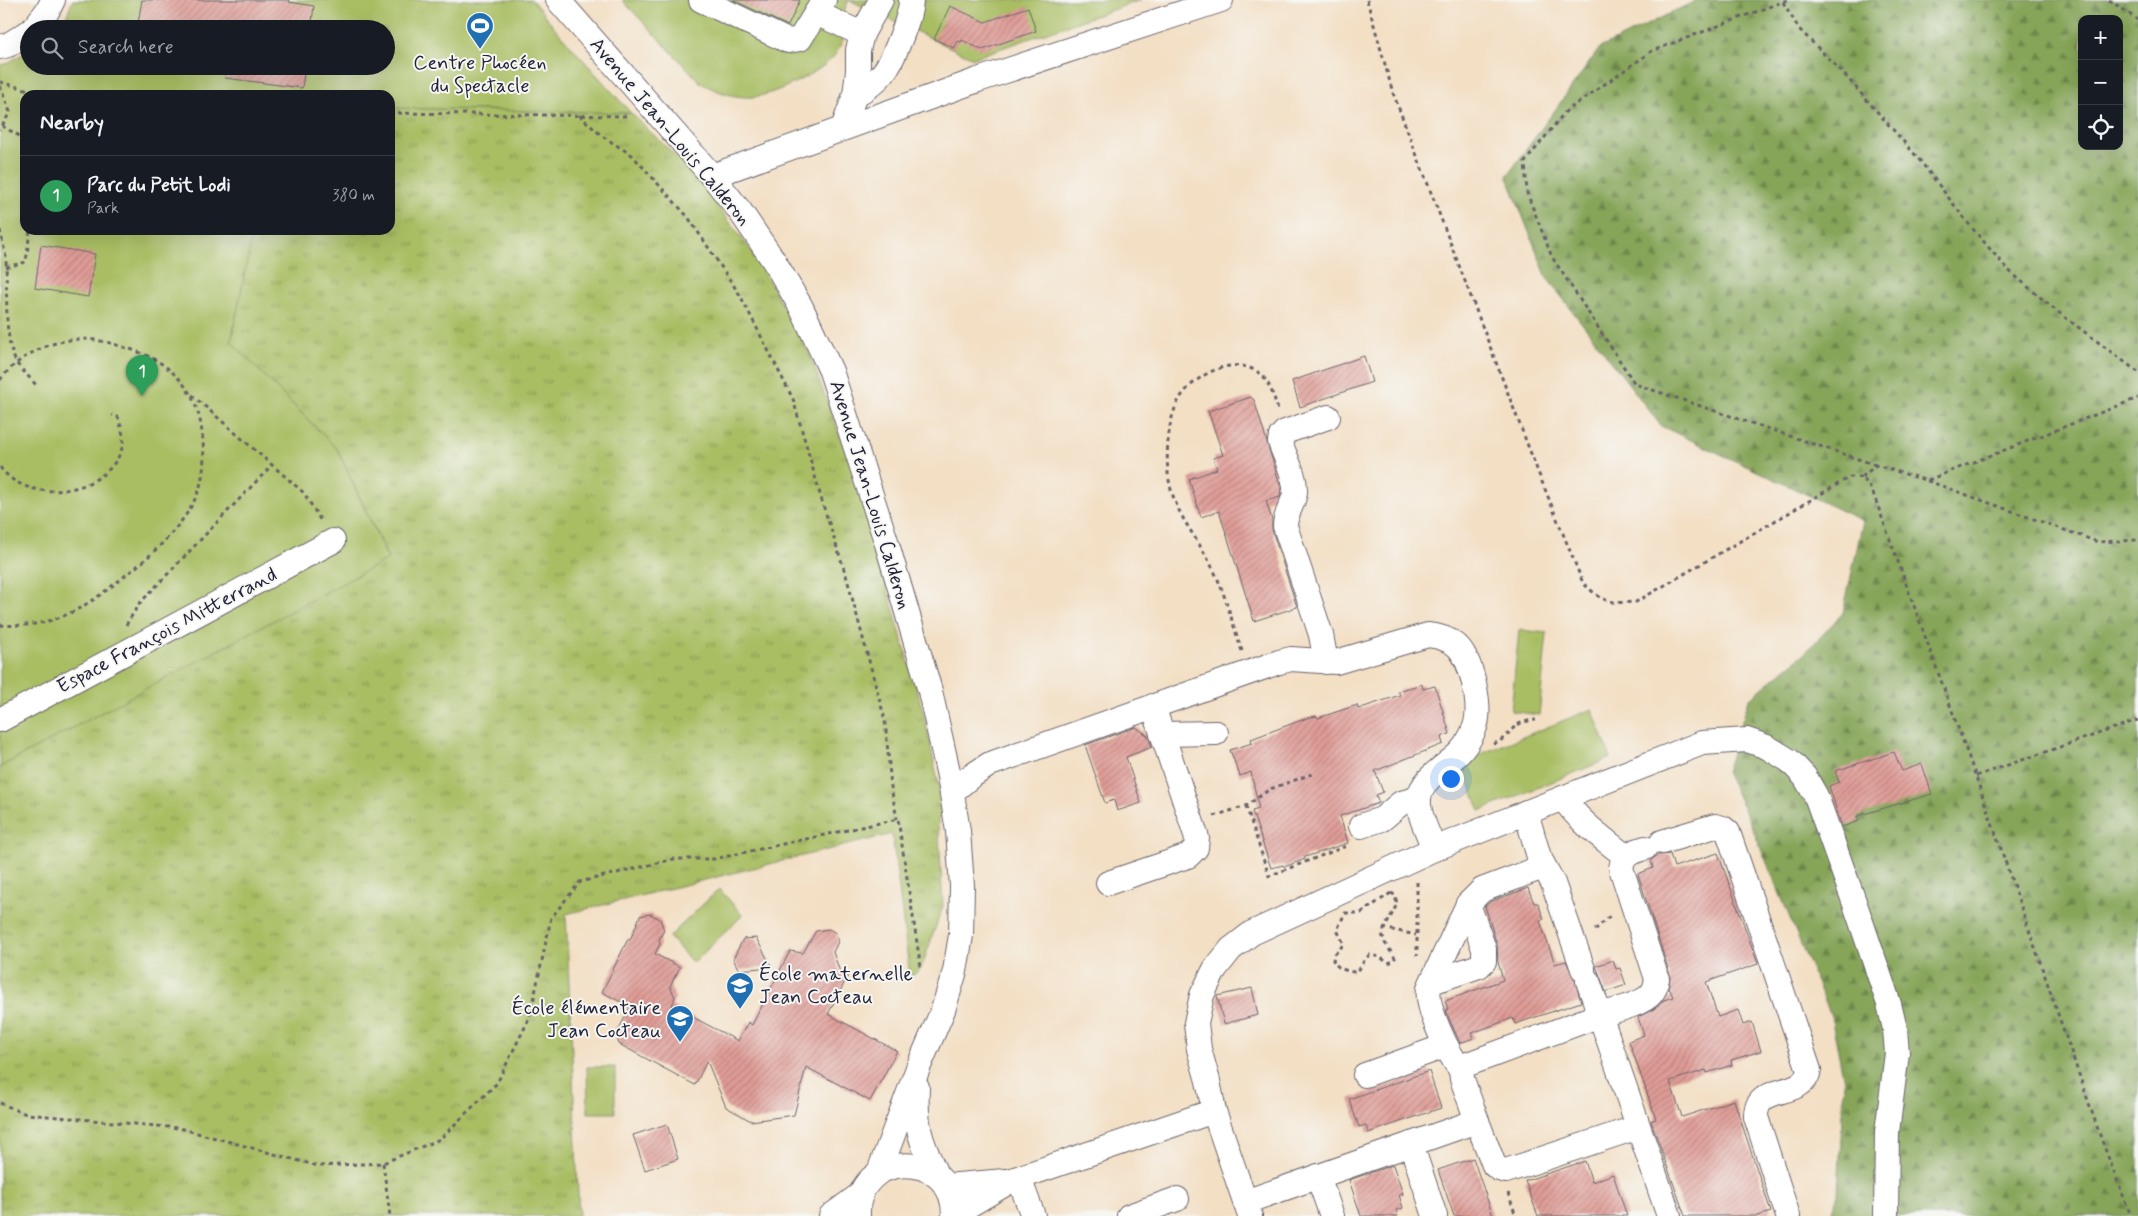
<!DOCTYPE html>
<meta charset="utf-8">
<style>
:root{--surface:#171b24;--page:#242831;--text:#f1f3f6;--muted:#9ea1a6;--line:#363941;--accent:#b45309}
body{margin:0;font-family:Mynerve,sans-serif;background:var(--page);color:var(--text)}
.controls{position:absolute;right:15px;top:15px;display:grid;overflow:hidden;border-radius:10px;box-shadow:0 5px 20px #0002}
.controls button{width:45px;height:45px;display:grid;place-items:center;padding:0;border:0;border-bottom:1px solid var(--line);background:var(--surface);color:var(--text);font:25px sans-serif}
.you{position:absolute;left:1450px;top:778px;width:18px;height:18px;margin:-12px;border:4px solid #fff;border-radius:50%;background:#1a73e8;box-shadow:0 0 0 8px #1a73e833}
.badge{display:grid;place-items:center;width:32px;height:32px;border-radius:50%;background:var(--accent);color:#fff;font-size:16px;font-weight:700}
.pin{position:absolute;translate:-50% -41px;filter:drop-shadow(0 1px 2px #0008)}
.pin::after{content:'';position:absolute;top:26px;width:18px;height:15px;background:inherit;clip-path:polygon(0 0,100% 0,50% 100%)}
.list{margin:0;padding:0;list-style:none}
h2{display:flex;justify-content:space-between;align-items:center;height:65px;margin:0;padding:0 20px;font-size:21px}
h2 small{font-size:16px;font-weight:400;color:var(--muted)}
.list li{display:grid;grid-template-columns:32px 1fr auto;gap:15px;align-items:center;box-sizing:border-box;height:80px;padding:0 20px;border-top:1px solid var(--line)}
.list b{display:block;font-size:19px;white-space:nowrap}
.list p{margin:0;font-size:16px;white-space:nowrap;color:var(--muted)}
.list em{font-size:16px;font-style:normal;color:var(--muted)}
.icon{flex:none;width:28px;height:28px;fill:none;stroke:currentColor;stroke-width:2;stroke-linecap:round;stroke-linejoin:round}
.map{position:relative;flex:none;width:2138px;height:1216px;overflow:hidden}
.search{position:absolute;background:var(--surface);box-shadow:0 5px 20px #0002;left:20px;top:20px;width:375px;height:55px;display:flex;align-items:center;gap:12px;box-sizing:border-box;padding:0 18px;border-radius:28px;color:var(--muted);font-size:19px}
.panel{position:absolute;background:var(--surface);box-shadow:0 5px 20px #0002;left:20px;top:90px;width:375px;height:145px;border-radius:15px}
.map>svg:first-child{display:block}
.grass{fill:url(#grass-tufts);stroke:#66704f}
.forest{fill:url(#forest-firs);stroke:#54644a;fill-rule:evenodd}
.green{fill:#a9be63;stroke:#66704f}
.building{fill:url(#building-hatch)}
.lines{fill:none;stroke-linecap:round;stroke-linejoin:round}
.minor-casing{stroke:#6b646b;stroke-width:26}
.path{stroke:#6b646b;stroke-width:3;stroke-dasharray:4 4;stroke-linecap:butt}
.minor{stroke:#fff;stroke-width:24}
.labels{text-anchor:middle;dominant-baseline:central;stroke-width:4;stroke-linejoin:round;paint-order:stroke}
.poi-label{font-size:20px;fill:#22223b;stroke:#f6f6f2}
.street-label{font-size:20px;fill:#22223b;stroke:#f6f6f2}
</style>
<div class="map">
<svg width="2138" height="1216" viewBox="0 0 2138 1216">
<defs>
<pattern id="grass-tufts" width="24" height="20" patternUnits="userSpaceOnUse" patternTransform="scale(1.25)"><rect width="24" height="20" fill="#a9be63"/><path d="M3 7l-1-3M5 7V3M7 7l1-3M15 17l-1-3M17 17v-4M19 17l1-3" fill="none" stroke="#899a53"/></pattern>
<pattern id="forest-firs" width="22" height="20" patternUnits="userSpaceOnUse" patternTransform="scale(1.25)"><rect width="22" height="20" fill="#86a559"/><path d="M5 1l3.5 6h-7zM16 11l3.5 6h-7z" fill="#6d864b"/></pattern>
<pattern id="building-hatch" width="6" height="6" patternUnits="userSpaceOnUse" patternTransform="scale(1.25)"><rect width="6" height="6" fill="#e09c96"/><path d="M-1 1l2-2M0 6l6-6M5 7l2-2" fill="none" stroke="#b57f7c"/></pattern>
</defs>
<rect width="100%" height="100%" fill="#f6f6f2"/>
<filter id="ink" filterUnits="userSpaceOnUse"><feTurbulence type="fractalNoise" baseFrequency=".02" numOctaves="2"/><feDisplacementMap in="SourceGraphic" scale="10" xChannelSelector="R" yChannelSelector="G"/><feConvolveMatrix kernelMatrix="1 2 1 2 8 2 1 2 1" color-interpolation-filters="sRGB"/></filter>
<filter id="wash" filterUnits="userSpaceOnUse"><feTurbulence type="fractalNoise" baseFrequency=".0096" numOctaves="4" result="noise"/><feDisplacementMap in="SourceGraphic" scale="20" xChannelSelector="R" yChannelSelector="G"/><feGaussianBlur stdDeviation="1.12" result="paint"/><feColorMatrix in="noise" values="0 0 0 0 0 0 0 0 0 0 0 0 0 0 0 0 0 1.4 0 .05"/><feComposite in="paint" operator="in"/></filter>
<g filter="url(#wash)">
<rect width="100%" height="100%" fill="#f3dfc4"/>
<!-- grass -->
<path class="grass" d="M 390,108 L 631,113 L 692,172 L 755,256 L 809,353 L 854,474 L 925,718 L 945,817 L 938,818 L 943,906 L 921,969 L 910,977 L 892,834 L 566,914 L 579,1216 L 0,1216 L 0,767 L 388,558 L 337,449 L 231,342 L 253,230 L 390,230 Z"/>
<!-- forest -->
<path class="forest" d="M 1697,0 L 2138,0 L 2138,1216 L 1830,1216 L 1838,1194 L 1844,1081 L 1831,1016 L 1749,820 L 1726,772 L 1749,699 L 1805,653 L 1843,613 L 1863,521 L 1661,426 L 1547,278 L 1507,176 L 1600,48 ZM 2082,19 L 2119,19 L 2119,146 L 2082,146 Z"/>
<!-- green -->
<g class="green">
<path d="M 73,0 L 532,0 L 560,34 L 631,113 L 390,108 L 390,95 L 25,95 L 25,230 L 253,230 L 231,342 L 337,449 L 388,559 L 0,767 L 0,65 L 6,64 L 29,50 L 29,66 L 386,66 L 386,29 L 61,29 Z"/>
<path d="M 622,0 L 1141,0 L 973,58 L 849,0 L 842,16 L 850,19 C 846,30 842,46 835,55 C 822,72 774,95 753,97 C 734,98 717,92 701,83 Z"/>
<path d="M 1519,630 L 1547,633 L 1539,715 L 1511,711 Z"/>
<path d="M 1592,709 L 1611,758 L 1480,811 L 1461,762 Z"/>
<path d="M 719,889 L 743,915 L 693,963 L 669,937 Z"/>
<path d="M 587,1067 L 615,1067 L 615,1113 L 588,1113 Z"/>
</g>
<g id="blocks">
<!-- building -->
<g class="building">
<path d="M 142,0 L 290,0 L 289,2 L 314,6 L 311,29 L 137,29 Z"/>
<path d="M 733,0 L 800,0 L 788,26 Z"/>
<path d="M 950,6 L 985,22 L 1028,7 L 1036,31 L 982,50 L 962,40 L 961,42 L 958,41 L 954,48 L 934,39 Z"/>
<path d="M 226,66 L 305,66 L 302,88 L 225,78 Z"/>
<path d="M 41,245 L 95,254 L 88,297 L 35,288 Z"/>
<path d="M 1364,356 L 1372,382 L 1300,407 L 1292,381 Z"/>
<path d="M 1251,397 L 1254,400 L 1281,488 L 1280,497 L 1266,501 L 1272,520 L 1272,530 L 1297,607 L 1254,621 L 1219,511 L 1201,517 L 1189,479 L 1217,469 L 1213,458 L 1223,455 L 1208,411 Z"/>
<path d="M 1422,684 L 1423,689 L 1435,686 L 1450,734 L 1441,737 L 1443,744 L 1375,771 L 1383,792 L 1376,795 L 1379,803 L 1340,816 L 1348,843 L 1305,857 L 1305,859 L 1284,867 L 1283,865 L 1271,868 L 1252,811 L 1259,809 L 1251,772 L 1240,776 L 1230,750 L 1252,743 L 1251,739 L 1307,718 L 1316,716 L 1318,718 L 1357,705 L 1358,709 L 1400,695 L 1398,691 Z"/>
<path d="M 1136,727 L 1148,736 L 1152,747 L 1126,757 L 1141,803 L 1117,811 L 1114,800 L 1105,803 L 1085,745 Z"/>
<path d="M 1894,752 L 1902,771 L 1922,764 L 1932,794 L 1857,816 L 1859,821 L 1842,827 L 1829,786 L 1839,782 L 1835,771 Z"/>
<path d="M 1718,853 L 1758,964 L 1706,982 L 1718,1017 L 1738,1010 L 1743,1025 L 1752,1022 L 1761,1051 L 1731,1060 L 1732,1065 L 1707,1073 L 1706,1070 L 1670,1081 L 1682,1117 L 1734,1100 L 1771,1212 L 1758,1216 L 1685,1216 L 1651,1121 L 1656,1119 L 1629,1041 L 1644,1035 L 1638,1017 L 1654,1009 L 1664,1000 L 1673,997 L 1669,987 L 1670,975 L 1638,874 L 1653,868 L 1651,860 L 1658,855 L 1670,854 L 1674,867 Z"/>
<path d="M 1528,888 L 1534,903 L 1538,903 L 1544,919 L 1540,921 L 1555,964 L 1566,961 L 1575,980 L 1581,1002 L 1515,1024 L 1513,1018 L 1472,1033 L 1474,1038 L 1460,1043 L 1447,1014 L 1446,1010 L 1448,1009 L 1445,1001 L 1503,980 L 1498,962 L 1497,945 L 1485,906 L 1490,902 Z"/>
<path d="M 650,914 L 660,919 L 664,930 L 659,940 L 660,944 L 655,954 L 680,967 L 670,986 L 675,997 L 672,1006 L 738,1041 L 748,1022 L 752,1025 L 790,951 L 803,953 L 816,931 L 829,929 L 836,933 L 838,942 L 833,952 L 840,972 L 848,976 L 828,1014 L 897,1051 L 870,1101 L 806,1067 L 794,1115 L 751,1121 L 726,1107 L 707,1061 L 695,1085 L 619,1044 L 616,1035 L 630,1007 L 602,992 L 628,939 L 630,940 L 640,916 Z"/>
<path d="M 756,938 L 772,967 L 739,970 L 733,959 L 743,939 Z"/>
<path d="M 1613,960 L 1616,969 L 1620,968 L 1626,985 L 1606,992 L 1596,966 Z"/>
<path d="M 1252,988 L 1258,1015 L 1224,1024 L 1217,996 Z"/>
<path d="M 1429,1071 L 1441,1108 L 1368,1133 L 1366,1125 L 1359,1127 L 1349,1099 Z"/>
<path d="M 667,1124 L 678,1159 L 645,1170 L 633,1135 Z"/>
<path d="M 1473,1158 L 1493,1216 L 1454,1216 L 1438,1170 Z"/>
<path d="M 1585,1161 L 1592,1182 L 1613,1174 L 1627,1216 L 1538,1216 L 1525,1181 Z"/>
<path d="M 1393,1165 L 1403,1194 L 1399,1195 L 1403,1208 L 1396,1210 L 1398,1216 L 1361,1216 L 1349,1180 Z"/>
</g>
</g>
</g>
<g filter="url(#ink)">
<use href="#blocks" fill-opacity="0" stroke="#6b646b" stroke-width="1"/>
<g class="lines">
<defs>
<g id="minor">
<path d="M 558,0 L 712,176 L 740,211 L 774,261 L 801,307 L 831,371 L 887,544 L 930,691 L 949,776 L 958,831 L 962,886 L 961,935 L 955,971 L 943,1010 L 918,1068 L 879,1172"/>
<path d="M 701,0 L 788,41 L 800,39 L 824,0"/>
<path d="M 816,13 L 862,34"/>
<path d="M 33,29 L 48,10 L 53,0"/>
<path d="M 0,47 L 8,45 L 29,32"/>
<path d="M 855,95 C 866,89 875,83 883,73 C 893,61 911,16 911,0"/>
<path d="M 843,128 L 855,95 L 858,71 L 858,50 L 862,34 L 881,0"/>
<path d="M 712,176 L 978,80 L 1221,0"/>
<path d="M 1326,662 L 1321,635 L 1285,526 C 1285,513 1294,504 1295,492 C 1296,476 1285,457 1280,442 L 1281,436 L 1285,432 L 1328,417"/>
<path d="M 0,720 L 333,541"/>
<path d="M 1162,734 L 1216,733"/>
<path d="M 952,792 L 970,777 L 990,764 L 1279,662 L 1291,659 L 1336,662 L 1428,635 C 1439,636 1447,638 1456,645 C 1472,659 1482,707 1475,727 C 1472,735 1467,744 1461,751 C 1449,765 1422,777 1419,798 C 1417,814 1429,834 1434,849"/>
<path d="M 1563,798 C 1579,822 1603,838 1625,856"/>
<path d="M 1526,812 L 1539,857 L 1553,883 L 1583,969"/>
<path d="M 1361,826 L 1382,819 L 1401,803 L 1419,798"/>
<path d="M 1662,842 L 1715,826 L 1723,828 L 1728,832 L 1809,1070 C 1804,1100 1755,1082 1756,1117 L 1788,1216"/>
<path d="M 1108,883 L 1188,856 L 1196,848 L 1197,838 L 1153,706"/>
<path d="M 1588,981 L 1600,1015 C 1613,1011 1643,1004 1651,994 C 1655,990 1656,985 1657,979 L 1621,868 C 1623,854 1632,852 1645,848"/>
<path d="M 1432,982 L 1479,966 L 1484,961 L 1484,949 L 1468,904"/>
<path d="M 1461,1070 C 1449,1055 1425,1007 1429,988 L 1468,904 L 1482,890 L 1543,867"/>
<path d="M 1365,1075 L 1445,1046"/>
<path d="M 917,1087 C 915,1126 920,1140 936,1174"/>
<path d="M 1477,1121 L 1494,1165 L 1499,1169 L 1506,1171 L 1638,1127"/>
<path d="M 1411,1144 L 1435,1216"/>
<path d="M 1318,1176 L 1332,1216"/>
<path d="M 1019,1178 L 1033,1216"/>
<path d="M 946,1186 L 1005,1181"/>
<path d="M 1245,1202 L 1477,1121 L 1462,1079 L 1461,1070 L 1468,1064 L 1600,1015 L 1669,1216"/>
<path d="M 954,1214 L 1012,1180 L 1214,1111"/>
<path d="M 831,1216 L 861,1194"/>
<path d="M 858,1216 C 854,1150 955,1147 954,1216"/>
<path d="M 1129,1216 L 1177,1199"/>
<path d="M 1250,1216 L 1214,1111 L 1208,1081 L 1199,1049 L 1196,1023 L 1202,995 L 1215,969 L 1231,949 L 1252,933 L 1434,849 L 1702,743 L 1747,740 L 1767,747 L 1790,761 L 1805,777 L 1816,796 L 1855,904 L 1889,1004 L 1895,1029 L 1897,1053 L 1887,1132 L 1886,1216"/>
</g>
</defs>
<!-- minor casing -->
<use href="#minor" class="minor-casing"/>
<!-- path -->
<g class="path">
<path d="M 1367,0 L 1393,93 L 1538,472 L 1583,583 C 1603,602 1609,604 1636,602 L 1850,477 L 1862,477 L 1872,490 L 1976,777 L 2102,1141 L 2131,1216"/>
<path d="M 1787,0 L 1652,51 L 1565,112 L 1525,162 L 1527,193 L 1552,257 L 1635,384 L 1876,465"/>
<path d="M 2109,0 L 2138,20"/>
<path d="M 1783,2 L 1799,29 L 1843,73 L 1918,158 L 1968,223 L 2007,269 L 2054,309 L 2138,372"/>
<path d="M 0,82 L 47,95"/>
<path d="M 0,86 L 10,112 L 0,130"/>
<path d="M 390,113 L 627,116"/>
<path d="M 579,115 L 602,136 L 632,155 L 688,217 L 740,295 L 793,399 L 824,508 L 846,575 L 885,720 L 891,787 L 897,819"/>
<path d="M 2,126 L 25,139"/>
<path d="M 0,230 L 6,257 L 7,323 L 10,346 L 16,363 L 37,386"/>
<path d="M 6,267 L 26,262 L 30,230"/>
<path d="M 0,380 C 22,351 65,333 101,341 C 110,342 118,346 127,348 C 143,353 161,361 173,373 C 190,388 200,410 202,433 C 204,449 205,466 201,482 C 194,516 153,555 126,575 C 85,608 55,629 0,625"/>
<path d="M 192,395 L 304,493 L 321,521"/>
<path d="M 0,467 C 28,507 108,494 122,448 C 125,437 121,427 118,417 L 112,415"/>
<path d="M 1862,477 L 1876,465 L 1928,481 L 2098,542 L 2138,540"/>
<path d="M 1928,480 L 2138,398"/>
<path d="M 126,625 L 139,604 L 272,465"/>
<path d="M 1242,651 C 1232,623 1225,591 1211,565 C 1194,532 1172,511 1168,473 C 1166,450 1168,418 1180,398 C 1195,375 1233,354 1259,373 C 1270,382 1274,397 1278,410"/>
<path d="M 1493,744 C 1515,736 1507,722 1536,720"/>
<path d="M 1976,776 L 2138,720"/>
<path d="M 1246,806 L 1269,876 L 1349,845"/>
<path d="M 1214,816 L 1246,806 L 1270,789 L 1312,774"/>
<path d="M 1417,882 L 1417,956"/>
<path d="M 1391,893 L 1395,895 L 1397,904 L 1382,934 L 1385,943 L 1395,958 L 1394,961 L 1388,963 L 1380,957 L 1370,955 C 1358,962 1364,977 1345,970 C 1339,968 1336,966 1333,960 L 1334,955 L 1344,944 L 1337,930 L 1345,913 L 1361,913 Z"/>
<path d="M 1383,928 L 1416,935"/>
<path d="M 1595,930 L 1612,914"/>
<path d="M 0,1103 L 26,1114 L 179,1128 L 318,1166 L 383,1163 L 440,1139 L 497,1083 L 530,1017 L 551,918 L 580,882 L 674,859 L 714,859 L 898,819 L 921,969"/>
<path d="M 383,1163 L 390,1216"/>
<path d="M 1508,1193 L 1516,1216"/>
</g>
<!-- minor -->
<use href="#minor" class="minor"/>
</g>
</g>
<!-- icons -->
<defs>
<symbol id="stadium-pin" viewBox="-11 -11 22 30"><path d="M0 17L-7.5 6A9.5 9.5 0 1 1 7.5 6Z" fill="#1f6fb2" stroke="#f6f6f2"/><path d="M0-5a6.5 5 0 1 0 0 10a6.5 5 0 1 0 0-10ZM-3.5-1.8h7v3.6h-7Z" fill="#fff"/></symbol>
<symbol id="school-pin" viewBox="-11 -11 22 30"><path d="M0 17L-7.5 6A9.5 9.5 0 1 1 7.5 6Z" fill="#1f6fb2" stroke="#f6f6f2"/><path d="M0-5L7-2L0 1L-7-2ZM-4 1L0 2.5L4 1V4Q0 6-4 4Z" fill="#fff"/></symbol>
</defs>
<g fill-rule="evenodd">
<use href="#stadium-pin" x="464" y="10" width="32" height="43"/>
<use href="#school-pin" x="724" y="970" width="32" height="43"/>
<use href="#school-pin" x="664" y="1003" width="32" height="43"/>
</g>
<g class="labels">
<!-- poi labels -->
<g class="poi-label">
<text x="480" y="63">Centre Phocéen<tspan x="480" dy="23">du Spectacle</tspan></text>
<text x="759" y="974" text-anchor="start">École maternelle<tspan x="759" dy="23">Jean Cocteau</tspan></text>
<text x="661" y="1008" text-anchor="end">École élémentaire<tspan x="661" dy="23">Jean Cocteau</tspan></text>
</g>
<!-- street labels -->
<g class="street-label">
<text transform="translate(670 132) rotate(50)">Avenue Jean-Louis Calderon</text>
<text transform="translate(870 495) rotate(73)">Avenue Jean-Louis Calderon</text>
<text transform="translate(167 631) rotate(-28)">Espace François Mitterrand</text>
</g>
</g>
</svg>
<div class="controls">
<button>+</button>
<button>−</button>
<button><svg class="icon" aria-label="locate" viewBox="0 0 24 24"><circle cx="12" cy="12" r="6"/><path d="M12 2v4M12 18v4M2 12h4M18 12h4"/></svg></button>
</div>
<div class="you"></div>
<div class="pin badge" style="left:142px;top:396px;background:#2e9e5b">1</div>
<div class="search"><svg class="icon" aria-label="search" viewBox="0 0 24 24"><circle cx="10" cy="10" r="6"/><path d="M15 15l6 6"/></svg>Search here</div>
<section class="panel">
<h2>Nearby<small></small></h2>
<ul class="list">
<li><span class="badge" style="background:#2e9e5b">1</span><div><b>Parc du Petit Lodi</b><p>Park</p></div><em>380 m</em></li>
</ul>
</section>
</div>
